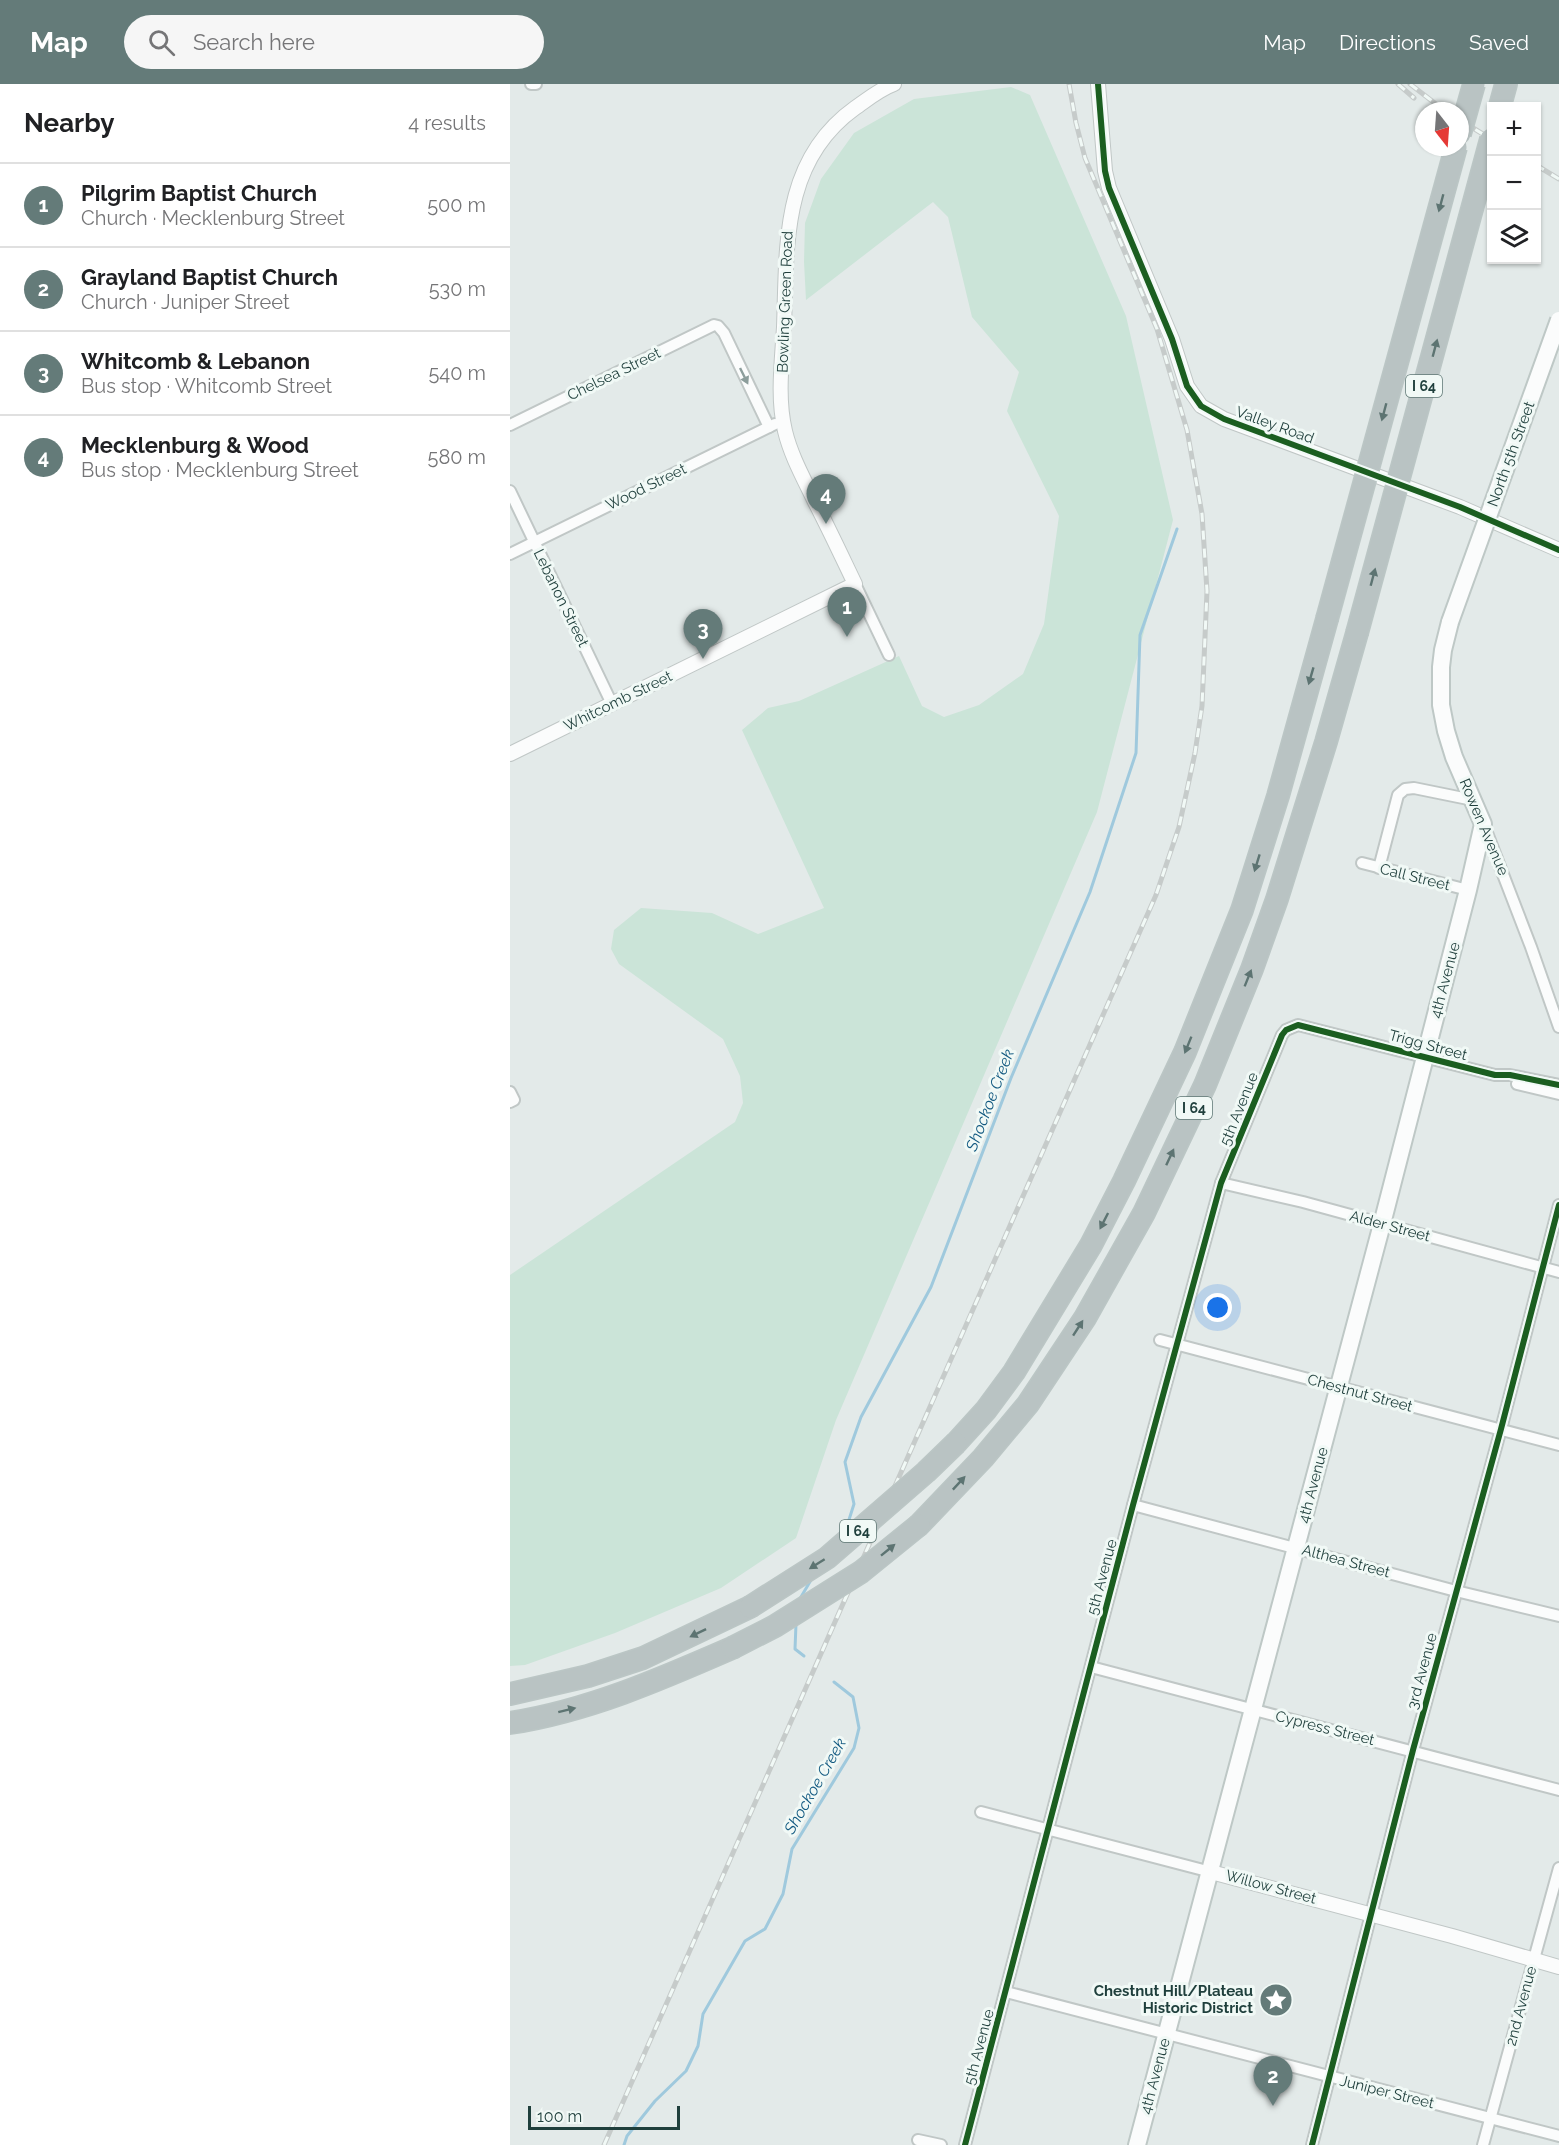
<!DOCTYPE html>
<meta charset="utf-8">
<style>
:root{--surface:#fff;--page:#f6f6f6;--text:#202124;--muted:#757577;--line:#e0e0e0;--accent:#647b79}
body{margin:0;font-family:Raleway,sans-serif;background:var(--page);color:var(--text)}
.controls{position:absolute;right:18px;top:18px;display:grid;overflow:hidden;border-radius:0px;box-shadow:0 2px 4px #0004}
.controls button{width:54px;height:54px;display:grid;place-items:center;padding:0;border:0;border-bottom:2px solid var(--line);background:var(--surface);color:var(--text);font:30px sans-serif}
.compass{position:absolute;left:905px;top:18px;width:54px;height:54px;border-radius:50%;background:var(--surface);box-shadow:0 2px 4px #0004;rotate:163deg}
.scale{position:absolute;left:18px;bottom:15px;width:152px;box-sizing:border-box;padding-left:6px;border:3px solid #1f3f3c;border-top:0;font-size:16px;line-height:21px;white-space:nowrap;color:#1f3f3c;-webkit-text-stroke:4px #f1f9f6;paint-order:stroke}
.you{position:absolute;left:708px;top:1224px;width:21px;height:21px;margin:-15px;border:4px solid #fff;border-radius:50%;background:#1a73e8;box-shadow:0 0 0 9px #1a73e833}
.badge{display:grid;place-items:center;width:39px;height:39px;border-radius:50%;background:var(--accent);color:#fff;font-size:20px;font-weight:700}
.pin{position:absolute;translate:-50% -50px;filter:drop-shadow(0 2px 3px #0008)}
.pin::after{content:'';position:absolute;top:32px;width:21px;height:18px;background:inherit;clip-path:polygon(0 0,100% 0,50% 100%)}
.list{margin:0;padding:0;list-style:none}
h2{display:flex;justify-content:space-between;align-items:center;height:78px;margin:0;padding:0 24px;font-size:26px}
h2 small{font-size:20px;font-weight:400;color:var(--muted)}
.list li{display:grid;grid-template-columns:39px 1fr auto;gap:18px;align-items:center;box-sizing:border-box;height:84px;padding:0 24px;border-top:2px solid var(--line)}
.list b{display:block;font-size:22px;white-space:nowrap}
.list p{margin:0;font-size:20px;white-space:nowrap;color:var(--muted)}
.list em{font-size:20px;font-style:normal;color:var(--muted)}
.icon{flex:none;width:33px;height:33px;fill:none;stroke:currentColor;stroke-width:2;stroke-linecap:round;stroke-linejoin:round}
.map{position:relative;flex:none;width:1049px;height:2061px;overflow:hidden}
header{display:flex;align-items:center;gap:36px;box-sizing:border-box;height:84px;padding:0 30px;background:var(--accent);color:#fff}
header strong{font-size:28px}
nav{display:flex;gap:33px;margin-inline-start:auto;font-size:21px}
.search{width:420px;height:54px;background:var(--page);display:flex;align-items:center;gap:15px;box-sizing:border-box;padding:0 21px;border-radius:33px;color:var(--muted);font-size:22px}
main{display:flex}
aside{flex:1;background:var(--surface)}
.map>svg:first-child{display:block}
.green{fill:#cbe4d8}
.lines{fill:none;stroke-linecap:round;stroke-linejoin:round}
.stream{stroke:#9fc9dd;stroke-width:3}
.minor-casing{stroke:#c0c7c6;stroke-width:14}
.tertiary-casing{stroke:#c0c7c6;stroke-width:16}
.secondary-casing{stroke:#bec8c6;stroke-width:20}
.motorway-casing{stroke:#bbc6c5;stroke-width:24}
.minor{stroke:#fbfcfc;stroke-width:10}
.tertiary{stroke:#fbfcfc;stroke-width:14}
.secondary{stroke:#fbfcfc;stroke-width:16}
.motorway{stroke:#b9c3c3;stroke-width:21}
.rail-casing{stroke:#c6cbca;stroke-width:5}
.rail{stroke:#f1f9f6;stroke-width:3;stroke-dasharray:9;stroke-linecap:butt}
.secondary-bridge-casing{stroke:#bec8c6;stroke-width:20;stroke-linecap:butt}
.motorway-bridge-casing{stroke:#bbc6c5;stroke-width:24;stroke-linecap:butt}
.secondary-bridge{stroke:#fbfcfc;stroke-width:16}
.motorway-bridge{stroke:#b9c3c3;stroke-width:21}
.cycleway-casing{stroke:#f1f9f6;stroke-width:10}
.cycleway{stroke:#1b5e20;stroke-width:6}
.oneway{fill:#5d7472}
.oneway2{fill:#8d9e9c}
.labels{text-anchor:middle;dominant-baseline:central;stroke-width:6;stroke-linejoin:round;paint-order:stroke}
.shield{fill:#f1f9f6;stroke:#5e7774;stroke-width:1.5}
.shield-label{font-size:14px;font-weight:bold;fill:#1f3f3c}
.street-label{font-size:15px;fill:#1f3f3c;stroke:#f1f9f6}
.poi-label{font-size:15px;font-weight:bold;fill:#1f3f3c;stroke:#f1f9f6;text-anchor:end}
.water-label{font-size:16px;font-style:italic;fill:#135a81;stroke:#f1f9f6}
</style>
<header>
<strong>Map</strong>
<div class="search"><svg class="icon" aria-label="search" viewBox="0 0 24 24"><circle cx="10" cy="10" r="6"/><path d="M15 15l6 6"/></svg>Search here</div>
<nav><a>Map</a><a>Directions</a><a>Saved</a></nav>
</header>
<main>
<aside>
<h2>Nearby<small>4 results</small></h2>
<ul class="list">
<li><span class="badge">1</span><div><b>Pilgrim Baptist Church</b><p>Church · Mecklenburg Street</p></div><em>500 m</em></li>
<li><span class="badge">2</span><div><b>Grayland Baptist Church</b><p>Church · Juniper Street</p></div><em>530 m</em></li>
<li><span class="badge">3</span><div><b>Whitcomb &amp; Lebanon</b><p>Bus stop · Whitcomb Street</p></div><em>540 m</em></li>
<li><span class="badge">4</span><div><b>Mecklenburg &amp; Wood</b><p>Bus stop · Mecklenburg Street</p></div><em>580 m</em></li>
</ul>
</aside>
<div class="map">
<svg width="1049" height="2061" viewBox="0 0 1049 2061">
<rect width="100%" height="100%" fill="#e3eae9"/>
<!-- green -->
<path class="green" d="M 501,3 L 520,11 L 616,232 L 663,436 L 587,728 L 326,1336 L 286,1454 L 211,1504 L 105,1549 L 15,1581 L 0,1582 L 0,1191 L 225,1038 L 233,1019 L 230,992 L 213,955 L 109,880 L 101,865 L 104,846 L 131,824 L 202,829 L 248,850 L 314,824 L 232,646 L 258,624 L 289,617 L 389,572 L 412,622 L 434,633 L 469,621 L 513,590 L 534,540 L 549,432 L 497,327 L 509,288 L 462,233 L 438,133 L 423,118 L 296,216 L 294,178 L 295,139 L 311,95 L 344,49 L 404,15 Z"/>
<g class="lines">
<!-- stream -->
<g class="stream">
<path d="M 333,1448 L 337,1442 L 344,1420 L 335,1378 L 351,1333 L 421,1203 L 501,994 L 580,808 L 626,669 L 630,551 L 667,445"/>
<path d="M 288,1518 L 301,1496"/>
<path d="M 286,1540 L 285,1565 L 294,1572"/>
<path d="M 114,2061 L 117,2052 L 145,2017 L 176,1987 L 188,1962 L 193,1930 L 235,1857 L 255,1845 L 273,1810 L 282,1765 L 344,1664 L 349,1644 L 343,1613 L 324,1598"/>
</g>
<defs>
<g id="minor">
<path d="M 21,0 L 26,0"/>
<path d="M 0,341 L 204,241 L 208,242 L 214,249 L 259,343"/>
<path d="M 0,407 L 102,620"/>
<path d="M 0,470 L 265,340"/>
<path d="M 345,500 L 379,571"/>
<path d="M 974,741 L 1021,863 L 1049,943"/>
<path d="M 852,779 L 958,806"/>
<path d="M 869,784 L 888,711 L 895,705 L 904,704 L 963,716"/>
<path d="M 1007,1000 L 1049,1010"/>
<path d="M 0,1008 L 4,1016 L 0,1018"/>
<path d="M 711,1099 L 793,1118 L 1049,1188"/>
<path d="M 650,1256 L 1049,1361"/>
<path d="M 623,1421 L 946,1507 L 1049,1532"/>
<path d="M 581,1583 L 1049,1706"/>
<path d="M 471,1728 L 701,1788"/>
<path d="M 496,1908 L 1049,2052"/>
<path d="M 408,2056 L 431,2061"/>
<path d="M 455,2061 L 623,1421 L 711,1099 L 772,951 L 776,946 L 788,941 L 985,991 L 1000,991 L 1049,1001"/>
<path d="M 802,2061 L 903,1666 L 991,1345 L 1049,1121"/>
<path d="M 973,2061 L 1049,1784"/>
</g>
<g id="tertiary">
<path d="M 588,0 L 595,87 L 599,104 L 662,255 L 677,302 L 691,322 L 714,335 L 950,423 L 1049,466"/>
<path d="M 0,670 L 345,500 C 332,473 319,445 305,418 C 294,395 281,372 275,347 C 267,314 272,277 274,243 C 277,162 271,77 345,24 C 358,15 370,5 384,0"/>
<path d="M 701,1788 L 942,1852 L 1049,1883"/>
</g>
<path id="secondary" d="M 627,2061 L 872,1140 L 958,806 L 973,740 L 944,673 L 936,647 L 931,621 L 931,583 L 933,566 L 940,538"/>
<g id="motorway">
<path d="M 990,22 L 996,0"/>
<path d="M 446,1359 L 476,1326 L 504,1288 L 581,1161 L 614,1097 L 675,968 L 732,826 L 768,712 L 817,535"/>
<path d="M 409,1441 L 473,1374 L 518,1320 L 575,1234 L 634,1129 L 695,1001 L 742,885 L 767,815 L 816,658 L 847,549"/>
<path d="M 0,1610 L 78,1592 L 133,1574 L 240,1523"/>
<path d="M 0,1639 C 78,1627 151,1595 222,1564"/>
</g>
</defs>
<!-- minor casing -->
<use href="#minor" class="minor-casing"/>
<!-- tertiary casing -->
<use href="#tertiary" class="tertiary-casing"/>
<!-- secondary casing -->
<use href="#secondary" class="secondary-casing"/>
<!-- motorway casing -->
<use href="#motorway" class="motorway-casing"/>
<!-- minor -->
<use href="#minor" class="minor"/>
<!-- tertiary -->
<use href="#tertiary" class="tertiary"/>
<!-- secondary -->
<use href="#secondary" class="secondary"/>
<!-- motorway -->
<use href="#motorway" class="motorway"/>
<defs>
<g id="rail">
<path d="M 888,0 L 904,14"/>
<path d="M 900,0 L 935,27"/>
<path d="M 950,36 L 981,55"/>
<path d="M 1026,81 L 1049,95"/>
<path d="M 94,2061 L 646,811 L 669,743 L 685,669 L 692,622 L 697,507 L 692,430 L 677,346 L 647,245 L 575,74 L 566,39 L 559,0"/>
</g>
</defs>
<!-- rail casing -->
<use href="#rail" class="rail-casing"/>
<!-- rail -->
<use href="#rail" class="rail"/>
<defs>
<path id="secondary-bridge" d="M 940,538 L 1049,236"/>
<g id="motorway-bridge">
<path d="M 950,50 L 964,0"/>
<path d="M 817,535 L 946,63"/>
<path d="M 847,549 L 981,55"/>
<path d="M 240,1523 L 317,1474 L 416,1388 L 446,1359"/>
<path d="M 222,1564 L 265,1542 L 351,1488 L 409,1441"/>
</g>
</defs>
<!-- secondary-bridge casing -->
<use href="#secondary-bridge" class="secondary-bridge-casing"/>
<!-- motorway-bridge casing -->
<use href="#motorway-bridge" class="motorway-bridge-casing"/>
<!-- secondary-bridge -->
<use href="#secondary-bridge" class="secondary-bridge"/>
<!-- motorway-bridge -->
<use href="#motorway-bridge" class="motorway-bridge"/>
<defs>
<g id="cycleway">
<path d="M 588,0 L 595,87 L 599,104 L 662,255 L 677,302 L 691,322 L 714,335 L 950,423 L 1049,466"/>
<path d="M 455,2061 L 623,1421 L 711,1099 L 772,951 L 776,946 L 788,941 L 985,991 L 1000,991 L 1049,1001"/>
<path d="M 802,2061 L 903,1666 L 991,1345 L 1049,1121"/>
</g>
</defs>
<!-- cycleway casing -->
<use href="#cycleway" class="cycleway-casing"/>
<!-- cycleway -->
<use href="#cycleway" class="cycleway"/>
</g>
<!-- one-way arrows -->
<defs><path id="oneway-solid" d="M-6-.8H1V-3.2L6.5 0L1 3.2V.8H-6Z" transform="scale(1.5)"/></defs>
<g class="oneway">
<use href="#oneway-solid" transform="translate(931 119) rotate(105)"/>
<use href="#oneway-solid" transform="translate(925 264) rotate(-75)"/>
<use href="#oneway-solid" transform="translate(874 328) rotate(105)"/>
<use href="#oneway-solid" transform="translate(863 493) rotate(-75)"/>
<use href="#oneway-solid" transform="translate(801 592) rotate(106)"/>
<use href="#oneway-solid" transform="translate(747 779) rotate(107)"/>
<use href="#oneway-solid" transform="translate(738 894) rotate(-68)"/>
<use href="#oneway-solid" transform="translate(678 961) rotate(112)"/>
<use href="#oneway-solid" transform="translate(660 1073) rotate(-65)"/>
<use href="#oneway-solid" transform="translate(594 1137) rotate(117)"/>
<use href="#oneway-solid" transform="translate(568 1244) rotate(-57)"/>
<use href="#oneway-solid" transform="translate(449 1399) rotate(-47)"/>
<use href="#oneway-solid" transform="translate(378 1466) rotate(-39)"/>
<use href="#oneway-solid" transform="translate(307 1480) rotate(148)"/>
<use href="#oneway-solid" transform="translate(188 1549) rotate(154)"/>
<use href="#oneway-solid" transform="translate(57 1626) rotate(-14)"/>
</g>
<use class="oneway2" href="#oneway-solid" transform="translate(234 292) rotate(64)"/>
<!-- icons -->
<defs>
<symbol id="sight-disc" viewBox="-11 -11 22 22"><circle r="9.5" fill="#647b79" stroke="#f1f9f6"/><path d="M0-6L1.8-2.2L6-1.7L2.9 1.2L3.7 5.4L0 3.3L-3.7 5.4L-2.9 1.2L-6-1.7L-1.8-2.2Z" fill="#fff"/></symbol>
</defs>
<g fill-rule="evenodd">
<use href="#sight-disc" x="747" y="1897" width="38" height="38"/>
</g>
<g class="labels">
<!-- shield labels -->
<g class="shield">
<rect x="896" y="291" width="36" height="22" rx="4.5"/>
<rect x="666" y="1013" width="36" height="22" rx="4.5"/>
<rect x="330" y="1436" width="36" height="22" rx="4.5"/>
</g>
<g class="shield-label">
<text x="914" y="302">I 64</text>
<text x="684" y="1024">I 64</text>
<text x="348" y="1447">I 64</text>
</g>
<!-- street labels -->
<g class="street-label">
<text transform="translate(275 218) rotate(-88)">Bowling Green Road</text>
<text transform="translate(104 290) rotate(-26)">Chelsea Street</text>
<text transform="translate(765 341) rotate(20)">Valley Road</text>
<text transform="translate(1001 370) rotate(-70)">North 5th Street</text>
<text transform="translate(136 403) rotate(-26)">Wood Street</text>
<text transform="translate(51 514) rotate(64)">Lebanon Street</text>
<text transform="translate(108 617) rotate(-26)">Whitcomb Street</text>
<text transform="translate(974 743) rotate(67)">Rowen Avenue</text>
<text transform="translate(905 793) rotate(14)">Call Street</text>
<text transform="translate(935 896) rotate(-75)">4th Avenue</text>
<text transform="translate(918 961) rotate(15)">Trigg Street</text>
<text transform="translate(729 1025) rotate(-68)">5th Avenue</text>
<text transform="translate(880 1142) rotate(15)">Alder Street</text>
<text transform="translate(850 1309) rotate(15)">Chestnut Street</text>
<text transform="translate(803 1401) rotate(-75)">4th Avenue</text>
<text transform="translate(836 1477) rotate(15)">Althea Street</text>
<text transform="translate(592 1493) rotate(-75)">5th Avenue</text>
<text transform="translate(912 1587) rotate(-75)">3rd Avenue</text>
<text transform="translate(815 1644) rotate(14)">Cypress Street</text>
<text transform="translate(761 1803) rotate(15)">Willow Street</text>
<text transform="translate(1011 1922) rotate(-75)">2nd Avenue</text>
<text transform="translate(469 1963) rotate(-75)">5th Avenue</text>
<text transform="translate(645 1992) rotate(-75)">4th Avenue</text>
<text transform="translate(877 2008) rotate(14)">Juniper Street</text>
</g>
<!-- poi labels -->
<g class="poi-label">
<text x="743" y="1907">Chestnut Hill/Plateau<tspan x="743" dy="17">Historic District</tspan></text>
</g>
<!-- water labels -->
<g class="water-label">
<text transform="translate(480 1016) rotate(-69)">Shockoe Creek</text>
<text transform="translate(305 1702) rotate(-60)">Shockoe Creek</text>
</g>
</g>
</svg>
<div class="controls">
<button>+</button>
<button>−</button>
<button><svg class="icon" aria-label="layers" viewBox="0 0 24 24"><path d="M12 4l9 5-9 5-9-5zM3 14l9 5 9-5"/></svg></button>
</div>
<svg class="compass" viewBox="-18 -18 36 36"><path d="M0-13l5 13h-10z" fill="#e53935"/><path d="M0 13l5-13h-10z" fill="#757577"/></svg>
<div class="scale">100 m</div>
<div class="you"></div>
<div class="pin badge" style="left:337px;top:553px">1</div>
<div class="pin badge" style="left:763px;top:2022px">2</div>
<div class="pin badge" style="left:193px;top:575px">3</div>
<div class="pin badge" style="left:316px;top:440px">4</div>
</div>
</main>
